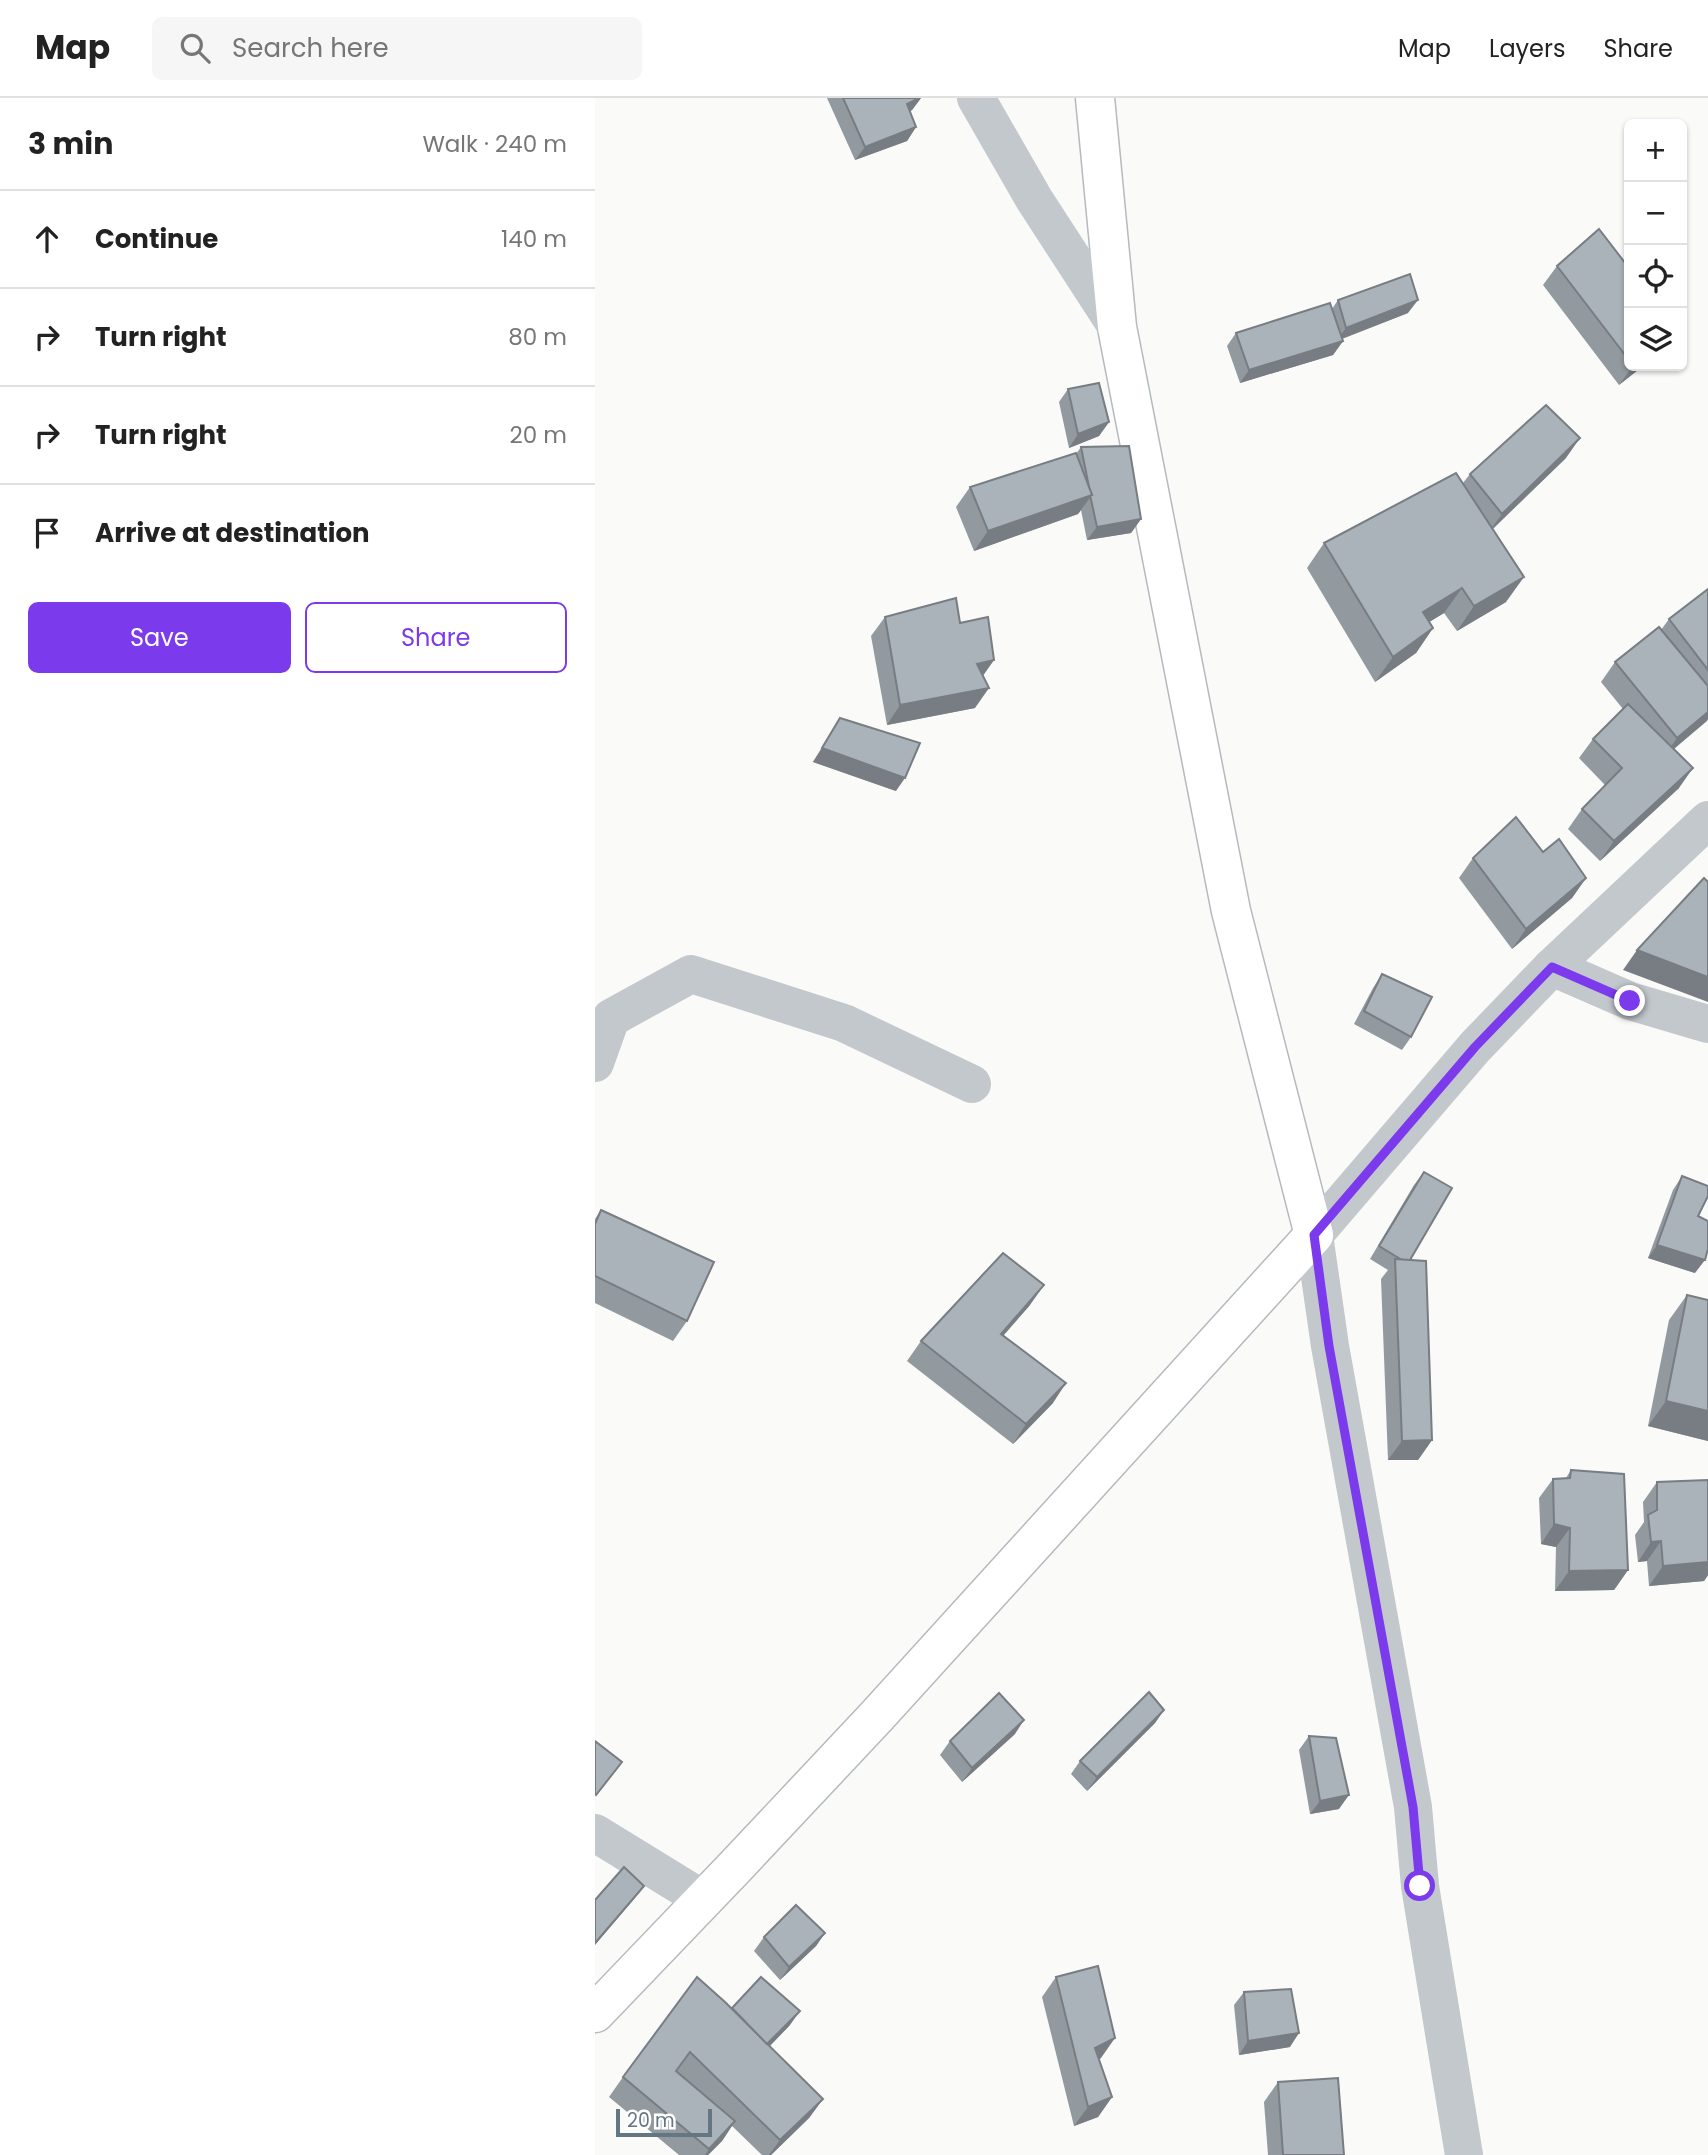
<!DOCTYPE html>
<meta charset="utf-8">
<style>
:root{--surface:#fff;--page:#f6f6f6;--text:#222;--muted:#767676;--line:#e0e0e0;--accent:#7c3aed}
body{margin:0;font-family:Poppins,sans-serif;background:var(--page);color:var(--text)}
.controls{position:absolute;right:21px;top:21px;display:grid;overflow:hidden;border-radius:10px;box-shadow:0 2px 5px #0004}
.controls button{width:63px;height:63px;display:grid;place-items:center;padding:0;border:0;border-bottom:2px solid var(--line);background:var(--surface);color:var(--text);font:35px sans-serif}
.scale{position:absolute;left:21px;bottom:18px;width:96px;box-sizing:border-box;padding-left:7px;border:4px solid #657683;border-top:0;font-size:19px;line-height:24px;white-space:nowrap;color:#657683;-webkit-text-stroke:5px #fff;paint-order:stroke}
.stop{position:absolute;width:21px;height:21px;margin:-16px;border:5px solid #7c3aed;border-radius:50%;background:#fff}
.stop.end{background:#7c3aed;border-color:#fff;box-shadow:0 2px 7px #0008}
.list{margin:0;padding:0;list-style:none}
h2{display:flex;justify-content:space-between;align-items:center;height:91px;margin:0;padding:0 28px;font-size:30px}
h2 small{font-size:23px;font-weight:400;color:var(--muted)}
.list li{display:grid;grid-template-columns:46px 1fr auto;gap:21px;align-items:center;box-sizing:border-box;height:98px;padding:0 28px;border-top:2px solid var(--line)}
.list b{display:block;font-size:26px;white-space:nowrap}
.list em{font-size:23px;font-style:normal;color:var(--muted)}
.actions{display:flex;gap:14px;padding:21px 28px}
.actions a{flex:1;padding:16px 0;border:2px solid var(--accent);border-radius:10px;text-align:center;font-size:24px;color:var(--accent)}
.actions .main{background:var(--accent);color:#fff}
.icon{flex:none;width:38px;height:38px;fill:none;stroke:currentColor;stroke-width:2;stroke-linecap:round;stroke-linejoin:round}
.map{position:relative;flex:none;width:1113px;height:2057px;overflow:hidden}
header{display:flex;align-items:center;gap:42px;box-sizing:border-box;height:98px;padding:0 35px;background:var(--surface);border-bottom:2px solid var(--line)}
header strong{font-size:33px}
nav{display:flex;gap:38px;margin-inline-start:auto;font-size:24px}
.search{width:490px;height:63px;background:var(--page);display:flex;align-items:center;gap:18px;box-sizing:border-box;padding:0 24px;border-radius:10px;color:var(--muted);font-size:26px}
main{display:flex}
aside{flex:1;background:var(--surface)}
.map>svg:first-child{display:block}
.lines{fill:none;stroke-linecap:round;stroke-linejoin:round}
.major-casing{stroke:#b5babe;stroke-width:41}
.minor{stroke:#c3c8cc;stroke-width:38}
.major{stroke:#fff;stroke-width:38}
.wall{fill:#929a9f}
.shaded-wall{fill:#777d82}
.building{fill:#aab3b9;stroke:#777d82;stroke-width:2}
.route{stroke:#7c3aed;stroke-width:9}
</style>
<header>
<strong>Map</strong>
<div class="search"><svg class="icon" aria-label="search" viewBox="0 0 24 24"><circle cx="10" cy="10" r="6"/><path d="M15 15l6 6"/></svg>Search here</div>
<nav><a>Map</a><a>Layers</a><a>Share</a></nav>
</header>
<main>
<aside>
<h2>3 min<small>Walk · 240 m</small></h2>
<ul class="list">
<li><svg class="icon" aria-label="ahead" viewBox="0 0 24 24"><path d="M12 20V5M6 11l6-6 6 6"/></svg><div><b>Continue</b></div><em>140 m</em></li>
<li><svg class="icon" aria-label="right" viewBox="0 0 24 24"><path d="M7 20v-9h11M14 6l5 5-5 5"/></svg><div><b>Turn right</b></div><em>80 m</em></li>
<li><svg class="icon" aria-label="right" viewBox="0 0 24 24"><path d="M7 20v-9h11M14 6l5 5-5 5"/></svg><div><b>Turn right</b></div><em>20 m</em></li>
<li><svg class="icon" aria-label="arrive" viewBox="0 0 24 24"><path d="M6 21V4h12l-3 4 3 4H6"/></svg><div><b>Arrive at destination</b></div></li>
</ul>
<div class="actions"><a class="main">Save</a><a>Share</a></div>
</aside>
<div class="map">
<svg width="1113" height="2057" viewBox="0 0 1113 2057">
<rect width="100%" height="100%" fill="#fafaf8"/>
<g class="lines">
<defs>
<path id="major" d="M 0,1915 L 141,1768 L 281,1619 L 719,1137 L 636,813 L 522,229 L 500,0"/>
</defs>
<!-- major casing -->
<use href="#major" class="major-casing"/>
<!-- minor -->
<g class="minor">
<path d="M 381,0 L 439,101 L 522,229"/>
<path d="M 957,869 L 1035,903 L 1113,926"/>
<path d="M 0,965 L 16,920 L 96,876 L 249,925 L 377,986"/>
<path d="M 0,1735 L 109,1802"/>
<path d="M 869,2057 L 825,1788 L 818,1709 L 735,1248 L 719,1137 L 880,949 L 957,869 L 1113,722"/>
</g>
<!-- major -->
<use href="#major" class="major"/>
</g>
<!-- wall -->
<g class="wall">
<path d="M 232,0 L 326,0 L 317,12 L 315,13 L 321,29 L 312,43 L 260,62 Z"/>
<path d="M 962,168 L 1034,170 L 1034,268 L 1048,268 L 1024,287 L 948,187 Z"/>
<path d="M 743,202 L 813,215 L 747,241 L 748,243 L 738,257 L 645,285 L 632,248 L 641,235 L 737,211 Z"/>
<path d="M 473,291 L 514,324 L 504,338 L 474,350 L 464,304 Z"/>
<path d="M 486,349 L 546,421 L 536,435 L 492,442 L 486,412 L 483,416 L 379,453 L 361,409 L 375,389 L 481,356 Z"/>
<path d="M 971,360 L 898,431 L 911,504 L 862,533 L 849,515 L 834,524 L 838,530 L 821,555 L 780,584 L 712,470 L 729,445 L 868,385 L 875,376 Z"/>
<path d="M 1113,491 L 1113,621 L 1079,651 L 1084,690 L 1005,763 L 973,731 L 987,711 L 1010,687 L 984,660 L 998,641 L 1028,611 L 1006,584 L 1020,564 L 1066,532 L 1074,521 Z"/>
<path d="M 290,519 L 365,525 L 399,562 L 388,578 L 380,610 L 292,627 L 276,538 Z"/>
<path d="M 245,620 L 301,693 L 218,664 Z"/>
<path d="M 948,754 L 991,780 L 977,800 L 917,851 L 864,780 L 878,760 Z"/>
<path d="M 787,876 L 816,939 L 807,952 L 759,926 L 778,890 Z"/>
<path d="M 829,1074 L 815,1162 L 837,1342 L 823,1362 L 793,1362 L 786,1181 L 793,1172 L 775,1161 L 819,1087 Z"/>
<path d="M 1087,1078 L 1103,1118 L 1100,1175 L 1053,1160 L 1078,1092 Z"/>
<path d="M 6,1112 L 92,1223 L 78,1243 L 0,1205 L 0,1121 Z"/>
<path d="M 1092,1197 L 1113,1343 L 1053,1328 L 1074,1222 Z"/>
<path d="M 435,1207 L 408,1238 L 458,1305 L 418,1346 L 312,1263 L 326,1243 Z"/>
<path d="M 976,1372 L 1033,1472 L 1019,1492 L 960,1493 L 961,1449 L 946,1446 L 944,1400 L 958,1381 L 971,1380 Z"/>
<path d="M 1113,1382 L 1113,1477 L 1109,1483 L 1054,1488 L 1052,1463 L 1043,1464 L 1040,1437 L 1049,1424 L 1048,1404 L 1062,1384 Z"/>
<path d="M 569,1612 L 560,1625 L 492,1693 L 476,1676 L 485,1663 Z"/>
<path d="M 420,1636 L 367,1684 L 345,1657 L 355,1643 Z"/>
<path d="M 714,1638 L 744,1711 L 715,1716 L 704,1652 Z"/>
<path d="M 230,1835 L 221,1848 L 185,1882 L 159,1853 L 169,1839 Z"/>
<path d="M 461,1879 L 506,1960 L 504,1961 L 517,1999 L 503,2019 L 479,2028 L 447,1899 Z"/>
<path d="M 649,1894 L 695,1949 L 644,1957 L 639,1907 Z"/>
<path d="M 137,1910 L 195,1927 L 175,1948 L 228,2001 L 214,2020 L 176,2057 L 167,2057 L 137,2028 L 127,2043 L 113,2057 L 84,2057 L 14,1999 L 28,1979 Z"/>
<path d="M 683,1984 L 749,2057 L 673,2057 L 669,2004 Z"/>
</g>
<!-- shaded-wall -->
<g class="shaded-wall">
<path d="M 324,0 L 326,0 L 317,12 L 303,20 L 312,6 Z"/>
<path d="M 321,29 L 312,43 L 260,62 L 270,49 Z"/>
<path d="M 823,202 L 813,215 L 741,243 L 751,230 Z"/>
<path d="M 748,243 L 738,257 L 645,285 L 654,272 Z"/>
<path d="M 1038,268 L 1048,268 L 1024,287 Z"/>
<path d="M 514,324 L 504,338 L 474,350 L 483,336 Z"/>
<path d="M 985,340 L 971,360 L 893,435 L 907,416 Z"/>
<path d="M 497,397 L 483,416 L 379,453 L 393,433 Z"/>
<path d="M 546,421 L 536,435 L 492,442 L 502,429 Z"/>
<path d="M 929,479 L 911,504 L 862,533 L 879,508 Z"/>
<path d="M 867,490 L 849,515 L 810,539 L 828,514 Z"/>
<path d="M 838,530 L 821,555 L 780,584 L 798,559 Z"/>
<path d="M 399,562 L 385,581 L 382,566 Z"/>
<path d="M 394,590 L 380,610 L 292,627 L 305,607 Z"/>
<path d="M 1113,614 L 1113,621 L 1112,623 L 1068,660 L 1082,640 Z"/>
<path d="M 227,650 L 310,680 L 301,693 L 218,664 Z"/>
<path d="M 1098,670 L 1084,690 L 1005,763 L 1019,743 Z"/>
<path d="M 991,780 L 977,800 L 917,851 L 931,831 Z"/>
<path d="M 1042,852 L 1113,879 L 1113,904 L 1028,872 Z"/>
<path d="M 1062,1147 L 1110,1162 L 1100,1175 L 1053,1160 Z"/>
<path d="M 449,1187 L 435,1207 L 392,1256 L 406,1236 Z"/>
<path d="M 471,1285 L 458,1305 L 418,1346 L 431,1326 Z"/>
<path d="M 1071,1303 L 1113,1313 L 1113,1343 L 1053,1328 Z"/>
<path d="M 837,1342 L 823,1362 L 793,1362 L 807,1343 Z"/>
<path d="M 959,1426 L 975,1430 L 961,1449 L 946,1446 Z"/>
<path d="M 1066,1443 L 1052,1463 L 1043,1464 L 1056,1444 Z"/>
<path d="M 1113,1464 L 1113,1477 L 1109,1483 L 1054,1488 L 1068,1468 Z"/>
<path d="M 1033,1472 L 1019,1492 L 960,1493 L 974,1473 Z"/>
<path d="M 569,1612 L 560,1625 L 492,1693 L 502,1679 Z"/>
<path d="M 429,1622 L 420,1636 L 367,1684 L 377,1670 Z"/>
<path d="M 754,1697 L 744,1711 L 715,1716 L 725,1703 Z"/>
<path d="M 49,1788 L 39,1801 L 0,1847 L 0,1845 Z"/>
<path d="M 230,1835 L 221,1848 L 185,1882 L 194,1869 Z"/>
<path d="M 205,1913 L 195,1927 L 158,1965 L 167,1951 Z"/>
<path d="M 704,1935 L 695,1949 L 644,1957 L 653,1943 Z"/>
<path d="M 520,1940 L 506,1960 L 486,1969 L 500,1950 Z"/>
<path d="M 517,1999 L 503,2019 L 479,2028 L 493,2009 Z"/>
<path d="M 228,2001 L 214,2020 L 176,2057 L 174,2057 L 185,2042 Z"/>
<path d="M 140,2023 L 127,2043 L 113,2057 L 110,2057 L 114,2051 Z"/>
</g>
<!-- building -->
<g class="building">
<path d="M 248,0 L 324,0 L 312,6 L 321,29 L 270,49 Z"/>
<path d="M 1004,131 L 1034,170 L 1034,262 L 962,168 Z"/>
<path d="M 815,176 L 823,202 L 751,230 L 743,202 Z"/>
<path d="M 735,205 L 748,243 L 654,272 L 641,235 Z"/>
<path d="M 504,285 L 514,324 L 483,336 L 473,291 Z"/>
<path d="M 951,307 L 985,340 L 907,416 L 875,376 Z"/>
<path d="M 534,348 L 546,421 L 502,429 L 495,397 L 497,397 L 494,389 L 486,349 Z"/>
<path d="M 481,355 L 497,397 L 393,433 L 375,389 Z"/>
<path d="M 861,375 L 929,479 L 879,508 L 867,490 L 828,514 L 838,530 L 798,559 L 729,445 Z"/>
<path d="M 1113,491 L 1113,572 L 1074,521 Z"/>
<path d="M 361,500 L 365,525 L 393,519 L 399,562 L 382,566 L 394,590 L 305,607 L 290,519 Z"/>
<path d="M 1064,529 L 1113,588 L 1113,614 L 1082,640 L 1020,564 Z"/>
<path d="M 1033,606 L 1098,670 L 1019,743 L 987,711 L 1027,670 L 998,641 Z"/>
<path d="M 245,620 L 325,645 L 310,680 L 227,650 Z"/>
<path d="M 921,719 L 948,754 L 964,741 L 991,780 L 931,831 L 878,760 Z"/>
<path d="M 1109,780 L 1113,784 L 1113,879 L 1042,852 Z"/>
<path d="M 787,876 L 837,899 L 816,939 L 769,913 Z"/>
<path d="M 829,1074 L 857,1090 L 815,1162 L 807,1162 L 784,1148 Z"/>
<path d="M 1087,1078 L 1113,1088 L 1113,1098 L 1103,1118 L 1113,1123 L 1113,1151 L 1110,1162 L 1062,1147 Z"/>
<path d="M 6,1112 L 119,1164 L 92,1223 L 0,1178 L 0,1126 Z"/>
<path d="M 408,1155 L 449,1187 L 406,1236 L 471,1285 L 431,1326 L 326,1243 Z"/>
<path d="M 800,1161 L 831,1163 L 837,1342 L 807,1343 Z"/>
<path d="M 1092,1197 L 1113,1202 L 1113,1313 L 1071,1303 Z"/>
<path d="M 976,1372 L 1029,1376 L 1033,1472 L 974,1473 L 975,1430 L 959,1426 L 958,1381 L 975,1380 Z"/>
<path d="M 1113,1382 L 1113,1464 L 1068,1468 L 1066,1443 L 1056,1444 L 1053,1417 L 1062,1412 L 1062,1384 Z"/>
<path d="M 554,1594 L 569,1612 L 502,1679 L 485,1663 Z"/>
<path d="M 404,1595 L 429,1622 L 377,1670 L 355,1643 Z"/>
<path d="M 714,1638 L 741,1640 L 754,1697 L 725,1703 Z"/>
<path d="M 0,1643 L 27,1664 L 1,1697 L 0,1696 Z"/>
<path d="M 29,1769 L 49,1788 L 0,1845 L 0,1802 Z"/>
<path d="M 201,1807 L 230,1835 L 194,1869 L 169,1839 Z"/>
<path d="M 503,1868 L 520,1940 L 500,1950 L 517,1999 L 493,2009 L 461,1879 Z"/>
<path d="M 102,1879 L 130,1904 L 228,2001 L 185,2042 L 95,1954 L 81,1973 L 140,2023 L 114,2051 L 28,1979 Z"/>
<path d="M 166,1879 L 205,1913 L 172,1946 L 137,1910 Z"/>
<path d="M 696,1891 L 704,1935 L 653,1943 L 649,1894 Z"/>
<path d="M 743,1980 L 749,2057 L 688,2057 L 683,1984 Z"/>
</g>
<g class="lines">
<!-- route -->
<path class="route" d="M 825,1788 L 818,1709 L 734,1248 L 719,1137 L 880,949 L 957,869 L 1035,903"/>
</g>
</svg>
<div class="controls">
<button>+</button>
<button>−</button>
<button><svg class="icon" aria-label="locate" viewBox="0 0 24 24"><circle cx="12" cy="12" r="6"/><path d="M12 2v4M12 18v4M2 12h4M18 12h4"/></svg></button>
<button><svg class="icon" aria-label="layers" viewBox="0 0 24 24"><path d="M12 4l9 5-9 5-9-5zM3 14l9 5 9-5"/></svg></button>
</div>
<div class="scale">20 m</div>
<div class="stop" style="left:825px;top:1788px"></div>
<div class="stop end" style="left:1035px;top:903px"></div>
</div>
</main>
